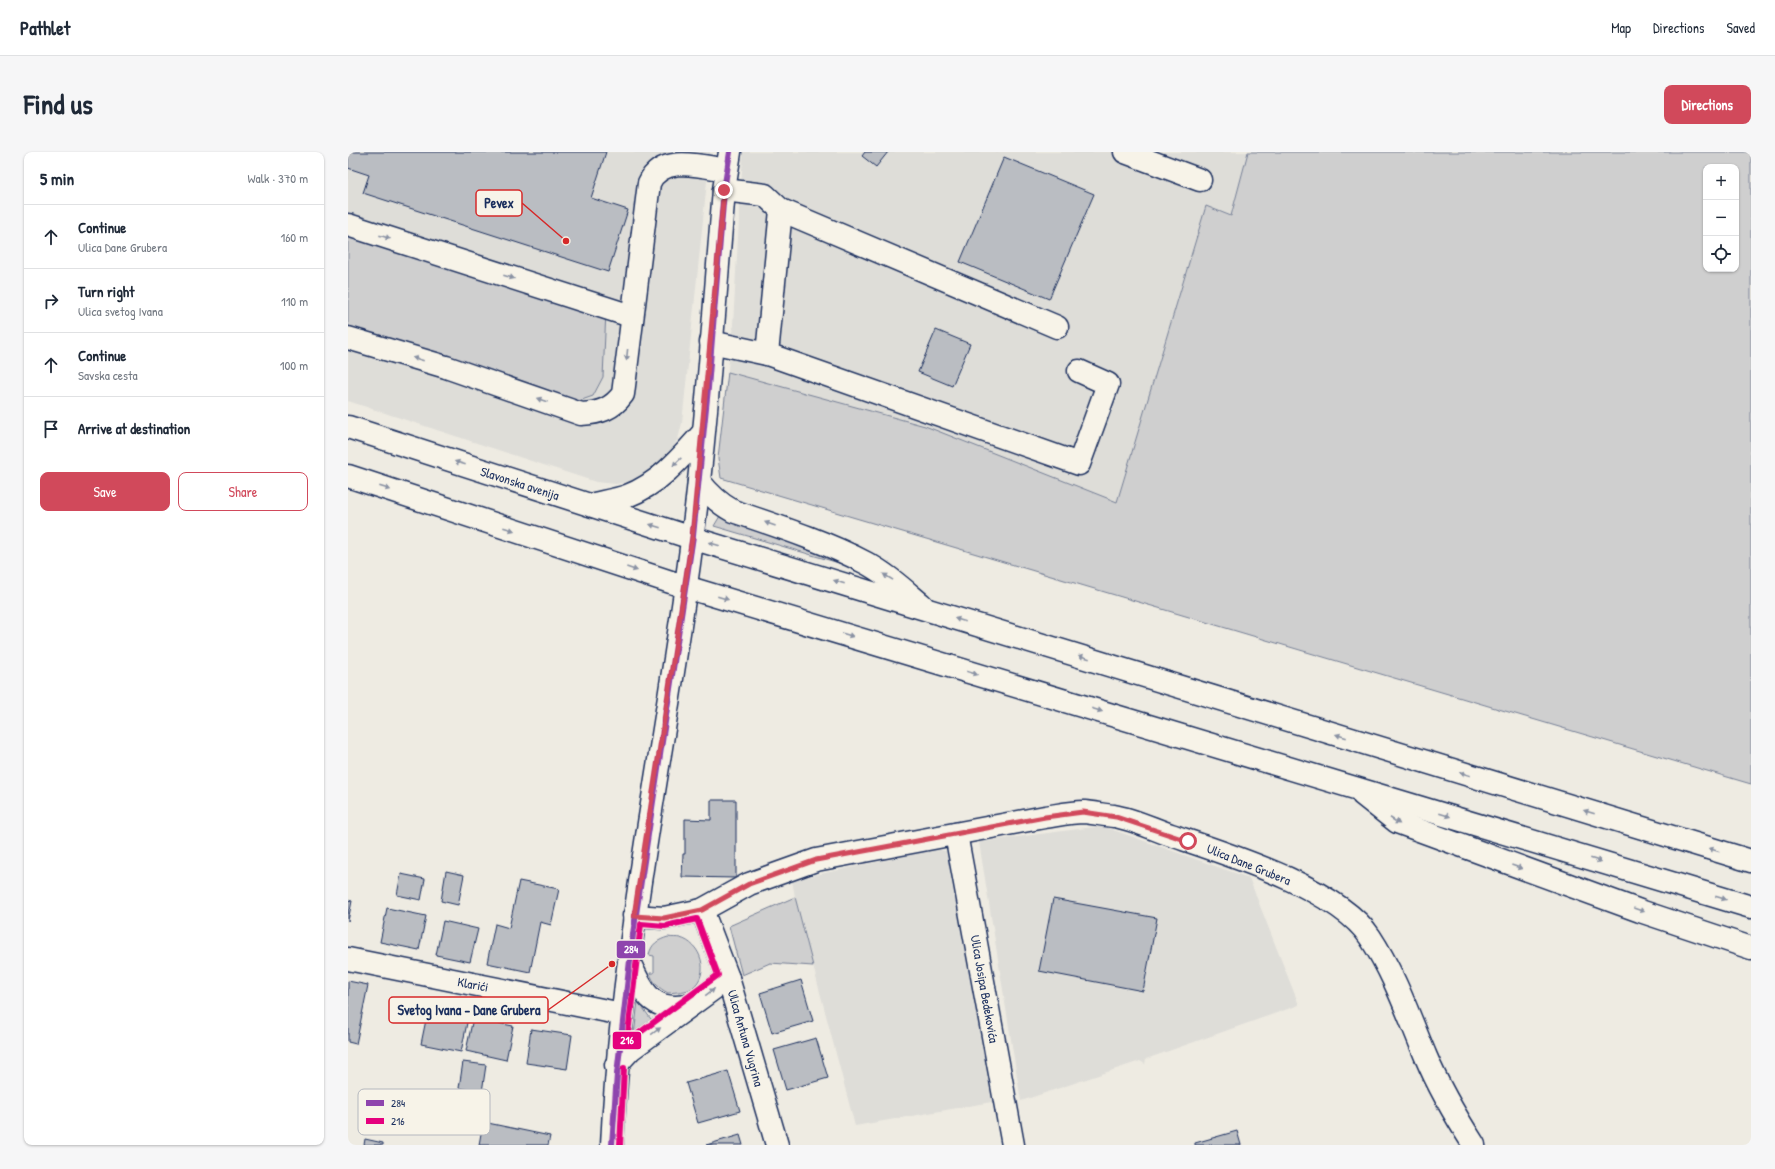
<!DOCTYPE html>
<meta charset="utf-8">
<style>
:root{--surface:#fff;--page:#f6f6f7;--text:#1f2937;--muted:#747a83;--line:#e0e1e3;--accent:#d1495b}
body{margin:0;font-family:"Patrick Hand",sans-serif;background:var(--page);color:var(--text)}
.controls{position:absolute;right:12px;top:12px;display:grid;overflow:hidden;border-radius:8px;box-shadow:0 1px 3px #0004}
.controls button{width:36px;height:36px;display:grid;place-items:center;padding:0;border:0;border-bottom:1px solid var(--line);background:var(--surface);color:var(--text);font:20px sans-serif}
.stop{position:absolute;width:12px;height:12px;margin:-9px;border:3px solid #d1495b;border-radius:50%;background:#fff}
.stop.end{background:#d1495b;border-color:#fff;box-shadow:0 1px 4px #0008}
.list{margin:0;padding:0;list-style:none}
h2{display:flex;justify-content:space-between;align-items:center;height:52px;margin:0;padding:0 16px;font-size:17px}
h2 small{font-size:13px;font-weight:400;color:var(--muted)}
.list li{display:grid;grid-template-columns:26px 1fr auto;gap:12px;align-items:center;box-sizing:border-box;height:64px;padding:0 16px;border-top:1px solid var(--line)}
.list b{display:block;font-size:15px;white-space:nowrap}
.list p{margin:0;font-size:13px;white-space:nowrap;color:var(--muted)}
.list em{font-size:13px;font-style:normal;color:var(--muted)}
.actions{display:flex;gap:8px;padding:12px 16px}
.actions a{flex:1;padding:9px 0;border:1px solid var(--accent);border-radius:8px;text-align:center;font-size:14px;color:var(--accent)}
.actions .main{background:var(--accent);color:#fff}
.icon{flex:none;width:22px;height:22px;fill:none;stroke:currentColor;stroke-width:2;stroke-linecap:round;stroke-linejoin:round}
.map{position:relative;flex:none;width:1403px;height:993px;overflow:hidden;border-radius:8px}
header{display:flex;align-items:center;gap:24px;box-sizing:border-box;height:56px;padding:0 20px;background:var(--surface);border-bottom:1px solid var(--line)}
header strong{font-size:19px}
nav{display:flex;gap:22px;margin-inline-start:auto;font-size:14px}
.intro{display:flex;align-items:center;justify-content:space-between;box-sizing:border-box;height:96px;padding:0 24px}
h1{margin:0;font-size:28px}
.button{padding:10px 18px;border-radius:8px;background:var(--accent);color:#fff;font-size:14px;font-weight:700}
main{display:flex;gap:24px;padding:0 24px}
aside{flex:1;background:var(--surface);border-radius:8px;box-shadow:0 1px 3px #0004}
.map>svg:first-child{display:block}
.built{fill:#deddd8}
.green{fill:#cfcfcf;stroke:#757f96;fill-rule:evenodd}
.building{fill:#babdc2;stroke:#1b2f5e}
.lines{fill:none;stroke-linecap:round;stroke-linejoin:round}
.minor-casing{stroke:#1b2f5e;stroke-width:25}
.major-casing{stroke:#1b2f5e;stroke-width:25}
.highway-casing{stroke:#1b2f5e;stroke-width:25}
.minor{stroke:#f7f3e8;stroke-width:22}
.major{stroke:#f7f3e8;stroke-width:22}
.highway{stroke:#f7f3e8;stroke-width:22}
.bus-1-casing{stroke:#f7f3e8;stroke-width:9}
.bus-2-casing{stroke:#f7f3e8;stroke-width:9}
.bus-1{stroke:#8e44ad;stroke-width:6}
.bus-2{stroke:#e5007d;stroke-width:6}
.oneway{fill:#8991a3}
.route{stroke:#d1495b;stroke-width:5}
.labels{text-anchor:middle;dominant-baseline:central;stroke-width:3;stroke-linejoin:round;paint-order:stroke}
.street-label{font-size:13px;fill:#1b2f5e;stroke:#f7f3e8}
.key{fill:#f7f3e8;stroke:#b5b8bf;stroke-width:1}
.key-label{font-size:11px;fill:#1b2f5e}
.leader{fill:none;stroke:#d62828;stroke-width:1.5}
.callout-dot{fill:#d62828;stroke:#f7f3e8;stroke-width:1.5}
.callout{fill:#f7f3e8;stroke:#d62828;stroke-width:1.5}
.callout-label{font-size:14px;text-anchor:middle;font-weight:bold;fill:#1b2f5e}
.line-badge{stroke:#f7f3e8;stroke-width:1.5}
.badge-label{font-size:11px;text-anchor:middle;font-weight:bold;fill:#fff}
</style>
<header>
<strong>Pathlet</strong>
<nav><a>Map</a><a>Directions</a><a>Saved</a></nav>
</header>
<div class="intro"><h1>Find us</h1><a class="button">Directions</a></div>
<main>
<aside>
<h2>5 min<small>Walk · 370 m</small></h2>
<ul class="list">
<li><svg class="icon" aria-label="ahead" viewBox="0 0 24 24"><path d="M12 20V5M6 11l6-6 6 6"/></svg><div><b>Continue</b><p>Ulica Dane Grubera</p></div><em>160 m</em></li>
<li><svg class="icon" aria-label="right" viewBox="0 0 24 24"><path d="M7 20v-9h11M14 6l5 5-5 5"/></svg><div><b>Turn right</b><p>Ulica svetog Ivana</p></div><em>110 m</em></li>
<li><svg class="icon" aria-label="ahead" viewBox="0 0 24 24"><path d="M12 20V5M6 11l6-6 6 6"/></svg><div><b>Continue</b><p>Savska cesta</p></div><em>100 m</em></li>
<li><svg class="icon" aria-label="arrive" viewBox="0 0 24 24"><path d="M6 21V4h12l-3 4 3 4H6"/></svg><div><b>Arrive at destination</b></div></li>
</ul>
<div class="actions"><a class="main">Save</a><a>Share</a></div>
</aside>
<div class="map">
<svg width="1403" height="993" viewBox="0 0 1403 993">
<rect width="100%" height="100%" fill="#eeebe2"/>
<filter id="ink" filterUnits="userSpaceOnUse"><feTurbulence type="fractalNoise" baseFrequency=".025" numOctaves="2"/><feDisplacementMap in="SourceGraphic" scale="8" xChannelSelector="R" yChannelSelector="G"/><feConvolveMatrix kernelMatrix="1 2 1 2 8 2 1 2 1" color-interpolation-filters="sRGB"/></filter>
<g filter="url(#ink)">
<!-- built -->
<g class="built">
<path d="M 0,0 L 362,0 L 334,271 L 330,287 L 320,303 L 298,323 L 280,330 L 268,332 L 248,330 L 0,249 Z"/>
<path d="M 395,0 L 900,0 L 883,64 L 858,55 L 769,350 L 717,429 L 373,326 L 370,306 L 385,172 Z"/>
<path d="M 754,674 L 901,726 L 951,853 L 798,907 L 797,912 L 792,909 L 673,949 L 631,690 Z"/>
<path d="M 589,697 L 601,700 L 649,949 L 507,974 L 447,745 L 444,728 Z"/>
</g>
<!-- green -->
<g class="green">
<path d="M 900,0 L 1403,0 L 1403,632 L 373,326 L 370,306 L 380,220 L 577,274 L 769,350 L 858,54 L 883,64 ZM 1358,15 L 1388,15 L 1388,117 L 1358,117 Z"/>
<path d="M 0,80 L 258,159 L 255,225 L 245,244 L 231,249 L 0,174 Z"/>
<path d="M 372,364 L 433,383 L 501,414 L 366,374 Z"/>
<path d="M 447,745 L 465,814 L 422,811 L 394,823 L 381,774 Z"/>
<path d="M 320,785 C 324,786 329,785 332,786 C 353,791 363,822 344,836 C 339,840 327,840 320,841 C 311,836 305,831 302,821 L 306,821 L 306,804 L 301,803 C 303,792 310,788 320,785 Z"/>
<path d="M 290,849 L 305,870 L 286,884 Z"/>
</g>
<!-- building -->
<g class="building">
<path d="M 0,0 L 258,0 L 243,46 L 280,58 L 260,120 L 15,41 L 21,23 L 0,16 Z"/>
<path d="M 517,0 L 540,0 L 528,15 L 514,4 Z"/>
<path d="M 656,5 L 746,42 L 701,147 L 612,110 Z"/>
<path d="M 588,178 L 622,192 L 604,234 L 570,220 Z"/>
<path d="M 363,648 L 388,648 L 388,726 L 334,725 L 335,702 L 337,702 L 337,667 L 363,668 Z"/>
<path d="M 98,719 L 116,723 L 110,753 L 93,749 Z"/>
<path d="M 53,722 L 77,727 L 73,748 L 49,743 Z"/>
<path d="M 171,729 L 211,737 L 203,773 L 192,770 L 182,820 L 139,811 L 147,772 L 161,776 Z"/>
<path d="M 705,747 L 809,766 L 795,839 L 691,819 Z"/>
<path d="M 0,748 L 4,749 L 0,769 Z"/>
<path d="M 39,756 L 78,764 L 71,798 L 32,790 Z"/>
<path d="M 95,769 L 130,777 L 122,810 L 88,803 Z"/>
<path d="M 453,828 L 465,869 L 424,881 L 412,841 Z"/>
<path d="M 0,829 L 20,833 L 8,892 L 0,890 Z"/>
<path d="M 80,858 L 120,866 L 113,900 L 73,892 Z"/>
<path d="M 125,866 L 165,874 L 158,908 L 118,899 Z"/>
<path d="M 183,877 L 224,883 L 219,917 L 178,911 Z"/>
<path d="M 468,886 L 480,926 L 438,938 L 426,898 Z"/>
<path d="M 115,910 L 138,913 L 134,940 L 111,936 Z"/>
<path d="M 380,919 L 392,959 L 350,971 L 338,931 Z"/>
<path d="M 135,970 L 202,984 L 200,993 L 131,993 Z"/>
<path d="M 889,979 L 893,993 L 847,993 L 847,991 Z"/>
<path d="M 392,983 L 395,993 L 358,993 Z"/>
<path d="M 17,987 L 35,991 L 35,993 L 16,993 Z"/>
</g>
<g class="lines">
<defs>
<g id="minor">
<path d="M 777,0 L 852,28"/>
<path d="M 376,38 L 417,43 L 433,58 L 419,202 L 731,312 L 760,232 L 731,219"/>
<path d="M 433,58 L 709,175"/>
<path d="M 0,73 L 283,164"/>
<path d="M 0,186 L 98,215 L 233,262 C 252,261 264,257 275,242 L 301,31 C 314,2 353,14 378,18"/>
<path d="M 363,190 L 419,202"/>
<path d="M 608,682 L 665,993"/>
<path d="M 354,758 L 380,826 L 429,993"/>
<path d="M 286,764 L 316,766 L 354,758 L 401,732 L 468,708 L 697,665 C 710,663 724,660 736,660 C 746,661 756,663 766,664 C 785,667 805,677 823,683 C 879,702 990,736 1022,785 C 1047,823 1061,865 1078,905 C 1091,936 1108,965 1126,993"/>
<path d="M 0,807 L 274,862"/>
<path d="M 281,810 C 296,841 304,862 343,853"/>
<path d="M 268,913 L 283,897 L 380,826"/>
<path d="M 264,993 C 273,804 312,619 338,433 C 357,302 365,170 376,38 L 382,0"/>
</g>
<g id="major">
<path d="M 0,275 L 344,386"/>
<path d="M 0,324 L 338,435"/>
<path d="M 242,353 C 254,350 267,348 279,344 C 311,332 333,306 355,281"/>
</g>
<g id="highway">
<path d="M 351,329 C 361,342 370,351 385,359 C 429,374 476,389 518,411 C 539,422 556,438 574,453"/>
<path d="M 344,386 L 1403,709"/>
<path d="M 338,435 L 1403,755"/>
<path d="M 1015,643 L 1049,670 L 1292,759 L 1403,796"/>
</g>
</defs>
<!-- minor casing -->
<use href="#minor" class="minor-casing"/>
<!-- major casing -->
<use href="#major" class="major-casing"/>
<!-- highway casing -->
<use href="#highway" class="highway-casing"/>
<!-- minor -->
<use href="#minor" class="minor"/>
<!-- major -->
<use href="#major" class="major"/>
<!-- highway -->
<use href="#highway" class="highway"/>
<defs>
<path id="bus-1" d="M 264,993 L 269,922 L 285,782 L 345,384 L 360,236 L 376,38 L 382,0"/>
<g id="bus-2">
<path d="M 349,767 L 370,823 L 279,890 L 293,772 L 317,774 Z"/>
<path d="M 272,993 L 276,916"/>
</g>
</defs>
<!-- bus-1 casing -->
<use href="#bus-1" class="bus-1-casing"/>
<!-- bus-2 casing -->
<use href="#bus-2" class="bus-2-casing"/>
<!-- bus-1 -->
<use href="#bus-1" class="bus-1"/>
<!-- bus-2 -->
<use href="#bus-2" class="bus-2"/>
</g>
<!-- one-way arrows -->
<defs><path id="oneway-solid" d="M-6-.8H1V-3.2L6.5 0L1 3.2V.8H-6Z"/></defs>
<g class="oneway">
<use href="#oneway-solid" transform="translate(37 85) rotate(18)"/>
<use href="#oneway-solid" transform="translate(161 125) rotate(18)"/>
<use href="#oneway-solid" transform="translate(279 203) rotate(96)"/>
<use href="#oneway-solid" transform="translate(70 207) rotate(-164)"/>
<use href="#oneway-solid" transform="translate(194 248) rotate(-161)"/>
<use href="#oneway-solid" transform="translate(329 310) rotate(136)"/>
<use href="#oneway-solid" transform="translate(112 311) rotate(-162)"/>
<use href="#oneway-solid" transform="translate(37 336) rotate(18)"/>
<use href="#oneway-solid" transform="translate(422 372) rotate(-160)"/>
<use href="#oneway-solid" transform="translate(307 374) rotate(-162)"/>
<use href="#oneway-solid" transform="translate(161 377) rotate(18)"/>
<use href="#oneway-solid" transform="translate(366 392) rotate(-164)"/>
<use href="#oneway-solid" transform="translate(284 417) rotate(19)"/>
<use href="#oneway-solid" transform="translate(540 425) rotate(-148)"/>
<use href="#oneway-solid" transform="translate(491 430) rotate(-163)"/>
<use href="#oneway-solid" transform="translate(375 446) rotate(17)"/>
<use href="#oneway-solid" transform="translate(612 468) rotate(-163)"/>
<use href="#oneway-solid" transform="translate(500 483) rotate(17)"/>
<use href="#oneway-solid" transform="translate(736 505) rotate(-163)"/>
<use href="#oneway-solid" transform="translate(624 521) rotate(17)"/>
<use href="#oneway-solid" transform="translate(749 558) rotate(17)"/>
<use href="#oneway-solid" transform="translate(993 584) rotate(-163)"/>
<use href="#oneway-solid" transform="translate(1117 622) rotate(-163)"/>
<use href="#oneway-solid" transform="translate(1241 660) rotate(-163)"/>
<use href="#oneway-solid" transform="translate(1097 663) rotate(17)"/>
<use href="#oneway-solid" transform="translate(1047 669) rotate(33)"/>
<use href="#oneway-solid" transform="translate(1366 698) rotate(-163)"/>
<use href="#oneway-solid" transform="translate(1248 708) rotate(17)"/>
<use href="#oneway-solid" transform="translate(1169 715) rotate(20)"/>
<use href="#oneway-solid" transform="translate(1373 746) rotate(17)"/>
<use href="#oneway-solid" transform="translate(1291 758) rotate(19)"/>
<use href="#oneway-solid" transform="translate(362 840) rotate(-37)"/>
<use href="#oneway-solid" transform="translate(308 879) rotate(-36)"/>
</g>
</g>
<g class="lines" filter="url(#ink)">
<!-- route -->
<path class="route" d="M 376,38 L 344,386 L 286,764 L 316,766 L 354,758 L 401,732 L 468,708 L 697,665 L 735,660 L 768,665 L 840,689"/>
</g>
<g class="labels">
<!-- street labels -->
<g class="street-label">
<text transform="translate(172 331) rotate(18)">Slavonska avenija</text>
<text transform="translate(901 712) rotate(22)">Ulica Dane Grubera</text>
<text transform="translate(125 832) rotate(11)">Klarići</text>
<text transform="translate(637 837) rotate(80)">Ulica Josipa Bedekovića</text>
<text transform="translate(398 886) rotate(74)">Ulica Antuna Vugrina</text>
</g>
</g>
<!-- legend -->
<rect x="10" y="937" width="132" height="46" rx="6" class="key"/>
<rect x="18" y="948" width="18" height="6" fill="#8e44ad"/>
<rect x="18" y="966" width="18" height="6" fill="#e5007d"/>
<g class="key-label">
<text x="43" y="955">284</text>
<text x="43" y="973">216</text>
</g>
<!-- callouts -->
<path class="leader" d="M218 89L174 51M264 812L200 858"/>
<g class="callout-dot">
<circle cx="218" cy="89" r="4"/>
<circle cx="264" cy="812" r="4"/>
</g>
<g class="callout">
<rect x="128" y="38" width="46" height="26" rx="4"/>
<rect x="41" y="845" width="159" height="26" rx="4"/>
</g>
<g class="callout-label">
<text x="151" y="56">Pevex</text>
<text x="121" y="863">Svetog Ivana - Dane Grubera</text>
</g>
<g class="line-badge">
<rect x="268" y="788" width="30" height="19" rx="4" fill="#8e44ad"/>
<rect x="264" y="879" width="30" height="19" rx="4" fill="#e5007d"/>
</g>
<g class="badge-label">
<text x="283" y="801">284</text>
<text x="279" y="892">216</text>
</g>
</svg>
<div class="controls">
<button>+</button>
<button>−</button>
<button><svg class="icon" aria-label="locate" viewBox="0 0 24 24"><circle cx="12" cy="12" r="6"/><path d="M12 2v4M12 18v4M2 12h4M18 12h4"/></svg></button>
</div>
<div class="stop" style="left:840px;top:689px"></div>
<div class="stop end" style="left:376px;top:38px"></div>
</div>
</main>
